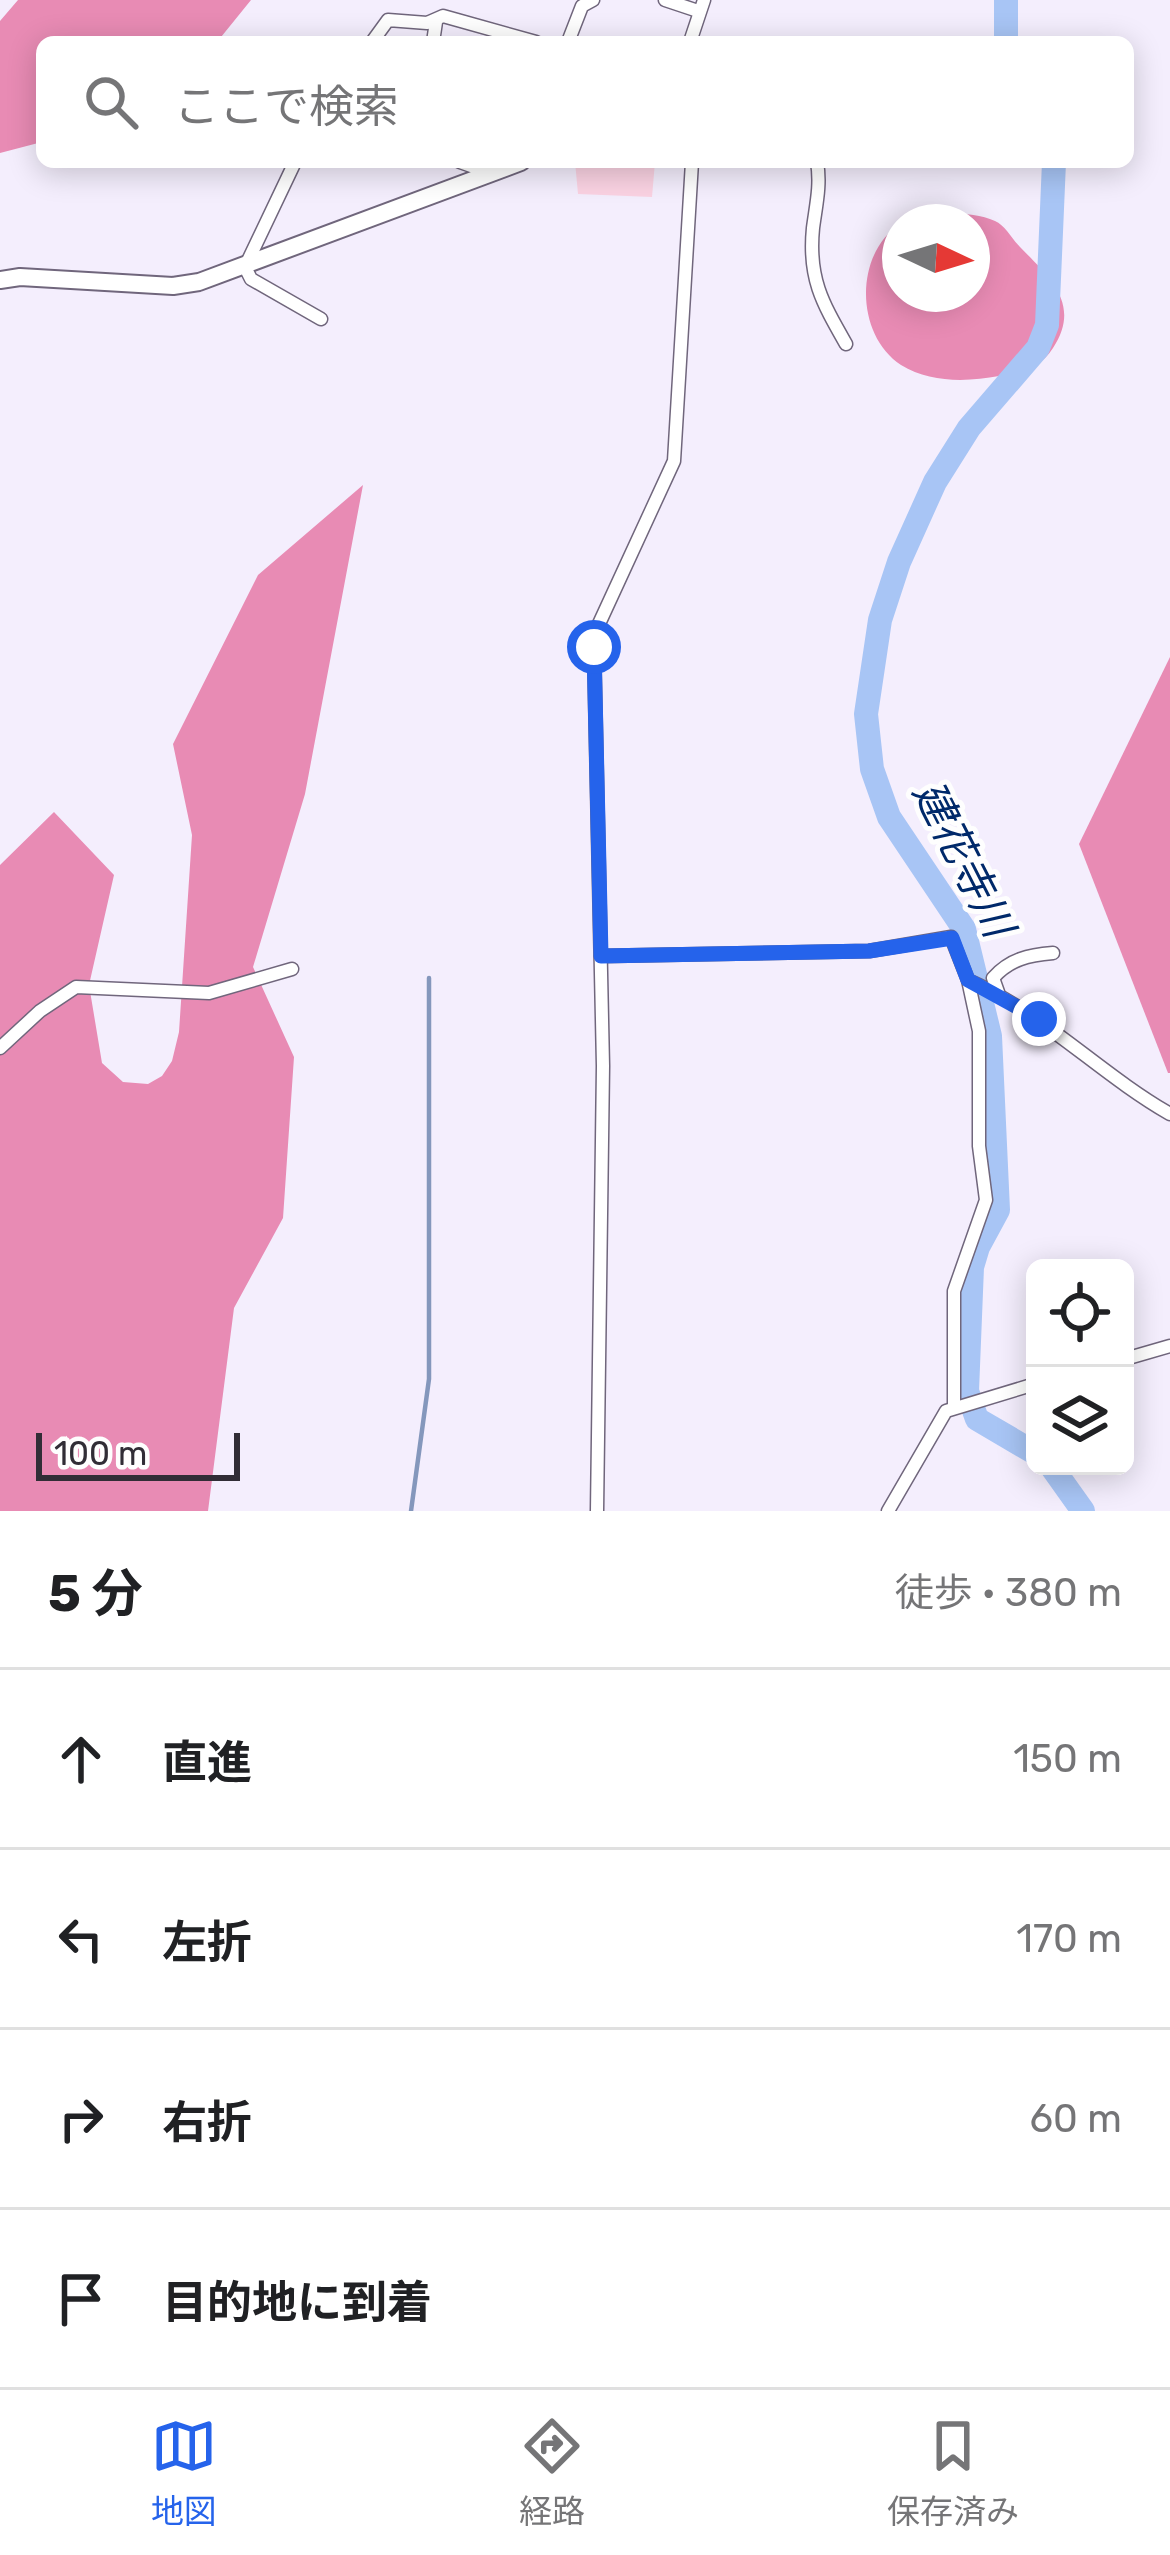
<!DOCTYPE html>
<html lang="ja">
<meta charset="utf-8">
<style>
:root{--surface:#fff;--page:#f6f6f6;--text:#202124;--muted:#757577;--line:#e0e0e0;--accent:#2563eb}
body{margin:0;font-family:Rubik,"Noto Sans JP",sans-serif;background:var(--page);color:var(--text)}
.controls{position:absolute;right:36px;bottom:36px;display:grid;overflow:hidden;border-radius:18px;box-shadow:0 6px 30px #0003}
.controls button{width:108px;height:108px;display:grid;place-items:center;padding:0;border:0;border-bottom:3px solid var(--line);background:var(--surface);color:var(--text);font:60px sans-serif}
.compass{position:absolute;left:882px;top:204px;width:108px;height:108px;border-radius:50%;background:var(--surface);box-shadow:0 6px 30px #0003;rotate:94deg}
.scale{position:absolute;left:36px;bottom:30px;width:204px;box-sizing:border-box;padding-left:12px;border:6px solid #312d36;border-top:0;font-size:33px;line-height:42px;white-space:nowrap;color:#312d36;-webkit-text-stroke:9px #fefefe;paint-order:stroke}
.stop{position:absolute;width:36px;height:36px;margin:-27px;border:9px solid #2563eb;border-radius:50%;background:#fff}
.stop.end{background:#2563eb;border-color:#fff;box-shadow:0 3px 12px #0008}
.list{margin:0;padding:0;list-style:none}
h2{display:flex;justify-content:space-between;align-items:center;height:156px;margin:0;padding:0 48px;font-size:51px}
h2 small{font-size:39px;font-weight:400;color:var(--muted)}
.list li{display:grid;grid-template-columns:78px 1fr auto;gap:36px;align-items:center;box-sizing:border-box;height:180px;padding:0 48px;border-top:3px solid var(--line)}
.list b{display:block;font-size:45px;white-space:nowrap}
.list em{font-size:39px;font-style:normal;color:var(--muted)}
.icon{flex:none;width:66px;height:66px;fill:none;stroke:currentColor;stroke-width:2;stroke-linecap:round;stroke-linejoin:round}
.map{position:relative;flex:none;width:1170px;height:1511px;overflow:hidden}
.search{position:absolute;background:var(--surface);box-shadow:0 6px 30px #0003;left:36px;right:36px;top:36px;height:132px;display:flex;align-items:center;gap:30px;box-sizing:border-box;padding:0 42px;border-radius:18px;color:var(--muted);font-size:45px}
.sheet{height:876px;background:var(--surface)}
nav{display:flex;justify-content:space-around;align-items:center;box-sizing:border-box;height:168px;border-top:3px solid var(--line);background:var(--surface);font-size:33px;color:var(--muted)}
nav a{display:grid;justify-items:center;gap:6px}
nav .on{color:var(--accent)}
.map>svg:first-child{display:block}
.green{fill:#fbd3e3}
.forest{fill:#e88bb4}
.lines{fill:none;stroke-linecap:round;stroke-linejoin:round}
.stream{stroke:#8497bc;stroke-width:4.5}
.river{stroke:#a8c5f5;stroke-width:24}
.street-casing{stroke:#70667c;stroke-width:15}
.secondary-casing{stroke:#70667c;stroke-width:20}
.street{stroke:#fff;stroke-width:12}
.secondary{stroke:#fff;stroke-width:16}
.route{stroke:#2563eb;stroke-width:15}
.labels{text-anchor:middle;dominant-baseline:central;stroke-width:10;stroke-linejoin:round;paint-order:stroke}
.water-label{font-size:42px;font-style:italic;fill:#00296a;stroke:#fefefe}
</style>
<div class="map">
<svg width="1170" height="1511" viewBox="0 0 1170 1511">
<rect width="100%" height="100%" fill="#f4eefd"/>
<!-- green -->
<path class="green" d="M 575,162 L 655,162 L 652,197 L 578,194 Z"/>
<!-- forest -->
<g class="forest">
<path d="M 18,0 L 251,0 L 217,42 L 42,42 L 42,142 L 0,153 L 0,21 Z"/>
<path d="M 951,212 C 965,214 982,215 995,221 C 1005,225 1012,239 1020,247 C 1049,277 1082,304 1053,348 C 1040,369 1021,371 999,376 C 967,382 930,383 901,365 C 855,335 854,254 900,224 L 900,294 L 972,294 L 972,222 L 903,222 Z"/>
<path d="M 363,485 L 305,794 L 253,967 L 294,1057 L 283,1218 L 234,1308 L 208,1511 L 0,1511 L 0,865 L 54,812 L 114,875 L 89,985 L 102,1063 L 123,1082 L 148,1084 L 162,1076 L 172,1061 L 179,1032 L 192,835 L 173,744 L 258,575 Z"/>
<path d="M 1170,657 L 1170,1073 L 1168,1073 L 1079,844 Z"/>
</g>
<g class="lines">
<!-- stream -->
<path class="stream" d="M 411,1511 L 429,1379 L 429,978"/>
<!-- river -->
<g class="river">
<path d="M 1006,42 L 1006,0"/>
<path d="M 1035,1453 L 977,1419 L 967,1391 L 972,1267 L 978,1247 L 998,1210 L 990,1036 L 964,929 L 889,817 L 872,769 L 866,714 L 880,620 L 899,562 L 935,482 L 969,428 L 1038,348 L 1047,325 L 1054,162"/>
<path d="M 1051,1466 L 1083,1511"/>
</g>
<defs>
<g id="street">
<path d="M 665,0 L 698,11"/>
<path d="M 372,42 L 388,20 L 427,23 L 443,16 L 536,42"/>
<path d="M 433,42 L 436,22"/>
<path d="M 568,42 L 582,6 L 593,0"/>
<path d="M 690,42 L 704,0"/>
<path d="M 295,162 L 245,267 L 251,279 L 321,319"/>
<path d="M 460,162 L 477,168 L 485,176"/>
<path d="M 817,162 C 821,185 816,205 813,228 C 808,278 822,302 846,344"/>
<path d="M 601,956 L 869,951 L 951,937 L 968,980 L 979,1031 L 979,1146 L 986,1200 L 954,1291 L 954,1406"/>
<path d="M 968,980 C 1043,1013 1100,1074 1170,1114"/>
<path d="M 998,992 L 993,978 C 1010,959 1029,955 1053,953"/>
<path d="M 0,1048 L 40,1011 L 76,987 L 209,993 L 292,969"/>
<path d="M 1125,1359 L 1170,1346"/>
<path d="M 597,1511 L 603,1066 L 594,647 L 598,626 L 674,461 L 692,162"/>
<path d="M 888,1511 L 946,1411 L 1035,1384"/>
</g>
<path id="secondary" d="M 0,280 L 20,277 L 173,286 L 199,282 L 521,162"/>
</defs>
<!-- street casing -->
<use href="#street" class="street-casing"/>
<!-- secondary casing -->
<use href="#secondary" class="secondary-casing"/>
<!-- street -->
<use href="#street" class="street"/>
<!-- secondary -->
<use href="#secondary" class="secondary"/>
</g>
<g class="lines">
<!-- route -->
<path class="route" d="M 594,647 L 601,956 L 869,951 L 952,938 L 968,980 L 1039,1019"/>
</g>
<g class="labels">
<!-- water labels -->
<g class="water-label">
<text transform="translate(963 859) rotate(63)">建花寺川</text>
</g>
</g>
</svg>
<div class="controls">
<button><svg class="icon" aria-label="locate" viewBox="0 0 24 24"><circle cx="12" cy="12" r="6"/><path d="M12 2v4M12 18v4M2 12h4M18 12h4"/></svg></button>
<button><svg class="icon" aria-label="layers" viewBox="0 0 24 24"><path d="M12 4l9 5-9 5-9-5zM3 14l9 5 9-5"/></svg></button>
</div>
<svg class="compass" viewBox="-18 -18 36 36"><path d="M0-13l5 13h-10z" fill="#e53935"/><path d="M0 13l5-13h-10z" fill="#757577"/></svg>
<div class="scale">100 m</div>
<div class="stop" style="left:594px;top:647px"></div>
<div class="stop end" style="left:1039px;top:1019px"></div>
<div class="search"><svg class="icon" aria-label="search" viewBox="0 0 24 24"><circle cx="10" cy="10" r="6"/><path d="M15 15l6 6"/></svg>ここで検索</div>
</div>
<section class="sheet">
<h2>5 分<small>徒歩 · 380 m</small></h2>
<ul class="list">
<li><svg class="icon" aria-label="ahead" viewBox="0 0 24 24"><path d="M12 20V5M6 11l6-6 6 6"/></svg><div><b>直進</b></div><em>150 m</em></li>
<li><svg class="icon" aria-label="left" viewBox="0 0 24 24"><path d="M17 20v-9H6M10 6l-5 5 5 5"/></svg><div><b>左折</b></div><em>170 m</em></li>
<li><svg class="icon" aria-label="right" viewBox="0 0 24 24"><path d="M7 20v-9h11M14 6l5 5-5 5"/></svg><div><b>右折</b></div><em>60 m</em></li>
<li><svg class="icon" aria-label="arrive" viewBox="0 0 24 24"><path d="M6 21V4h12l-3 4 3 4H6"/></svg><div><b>目的地に到着</b></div></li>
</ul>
</section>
<nav>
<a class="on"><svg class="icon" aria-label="map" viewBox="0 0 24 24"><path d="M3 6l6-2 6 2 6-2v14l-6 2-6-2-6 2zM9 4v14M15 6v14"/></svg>地図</a>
<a><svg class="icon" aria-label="directions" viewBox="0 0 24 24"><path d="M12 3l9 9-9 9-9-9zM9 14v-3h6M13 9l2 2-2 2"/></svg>経路</a>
<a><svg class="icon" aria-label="saved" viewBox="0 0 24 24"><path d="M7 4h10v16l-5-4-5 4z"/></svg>保存済み</a>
</nav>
